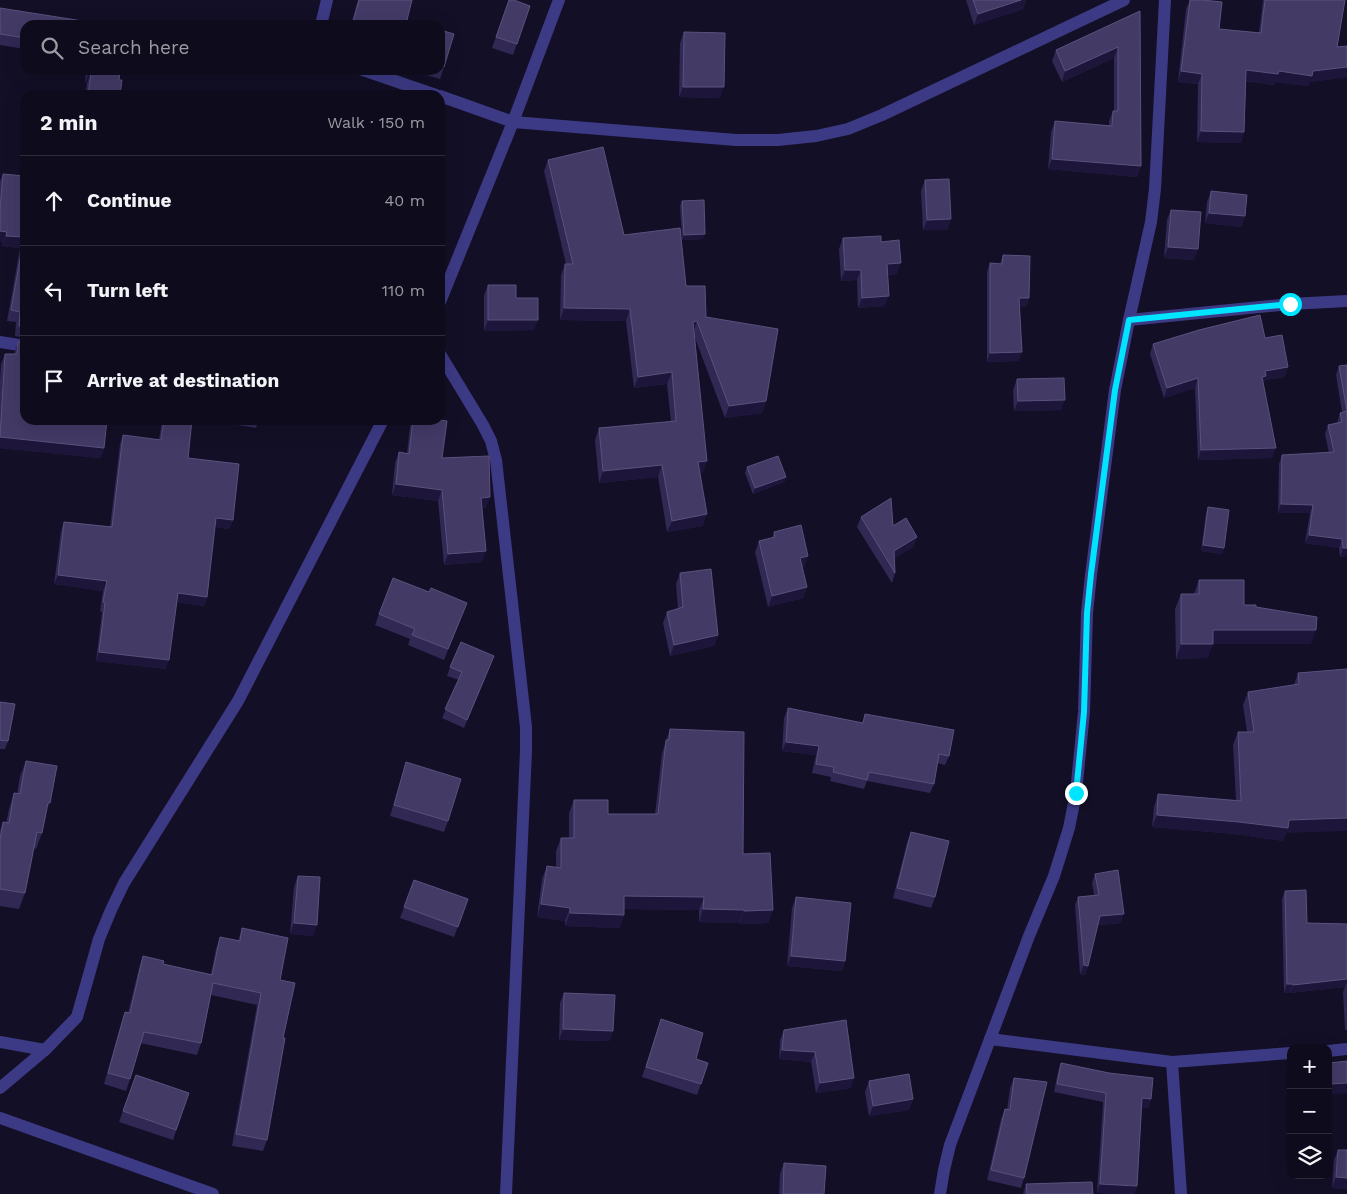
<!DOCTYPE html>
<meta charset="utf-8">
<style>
:root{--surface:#0e0b1c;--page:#1c1929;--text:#f1f3f6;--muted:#9b9ba3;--line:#2e2b3b}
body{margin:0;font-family:"Work Sans",sans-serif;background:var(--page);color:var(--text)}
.controls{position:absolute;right:15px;bottom:15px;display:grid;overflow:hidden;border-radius:10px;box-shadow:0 5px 20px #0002}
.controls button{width:45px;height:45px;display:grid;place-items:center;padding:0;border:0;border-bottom:1px solid var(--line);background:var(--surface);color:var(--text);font:25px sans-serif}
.stop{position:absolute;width:15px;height:15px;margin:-11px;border:4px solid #00e5ff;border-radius:50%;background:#fff}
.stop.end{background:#00e5ff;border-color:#fff;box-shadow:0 1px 5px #0008}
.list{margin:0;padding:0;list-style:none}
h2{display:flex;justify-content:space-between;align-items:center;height:65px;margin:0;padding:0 20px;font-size:21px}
h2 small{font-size:16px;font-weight:400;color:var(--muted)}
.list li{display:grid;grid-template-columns:32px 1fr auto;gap:15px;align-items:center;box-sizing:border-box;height:90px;padding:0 20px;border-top:1px solid var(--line)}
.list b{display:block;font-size:19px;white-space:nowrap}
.list em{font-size:16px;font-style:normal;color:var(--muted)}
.icon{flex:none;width:28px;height:28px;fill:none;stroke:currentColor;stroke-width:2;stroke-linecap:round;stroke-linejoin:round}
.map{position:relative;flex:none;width:1347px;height:1194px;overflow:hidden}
.search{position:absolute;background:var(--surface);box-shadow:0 5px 20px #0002;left:20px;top:20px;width:425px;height:55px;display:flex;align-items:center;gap:12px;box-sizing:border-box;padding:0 18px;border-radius:15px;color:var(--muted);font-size:19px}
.panel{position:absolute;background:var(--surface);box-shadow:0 5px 20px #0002;left:20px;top:90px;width:425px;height:335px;border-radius:15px}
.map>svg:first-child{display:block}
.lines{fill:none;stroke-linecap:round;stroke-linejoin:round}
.street{stroke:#3d3a85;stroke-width:12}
.wall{fill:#312854}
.shaded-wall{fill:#1d163a}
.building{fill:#433a66;stroke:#5a527e}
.route{stroke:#00e5ff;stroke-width:6}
</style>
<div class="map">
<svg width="1347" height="1194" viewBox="0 0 1347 1194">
<rect width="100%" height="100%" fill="#130f26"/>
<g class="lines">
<!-- street -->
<g class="street">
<path d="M 321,25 L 327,0"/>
<path d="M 363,70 L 436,95"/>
<path d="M 440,96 L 513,122 L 736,140 L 778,140 L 816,136 L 848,129 L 882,115 L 1124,0"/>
<path d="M 440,302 L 513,122 L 559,0"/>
<path d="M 1129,320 L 1290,304 L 1347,301"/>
<path d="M 0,342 L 25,346"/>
<path d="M 440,354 L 483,425 L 491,441 L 496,460 L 526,727 L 526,751 L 506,1194"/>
<path d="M 990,1039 L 1172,1062 L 1291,1053"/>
<path d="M 0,1042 L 45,1050"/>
<path d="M 1328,1051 L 1347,1049"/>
<path d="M 1172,1062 L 1181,1194"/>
<path d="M 0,1088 L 45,1050 L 77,1017 L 99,939 L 111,910 L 124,883 L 238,701 L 383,420"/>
<path d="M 0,1118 L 213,1194"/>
<path d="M 940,1194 L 944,1170 L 950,1145 L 1029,936 L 1054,876 L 1069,828 L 1076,793 L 1084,712 L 1087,613 L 1091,575 L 1115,390 L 1129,320 L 1151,222 L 1155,189 L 1165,0"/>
</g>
</g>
<!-- wall -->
<g class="wall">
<path d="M 356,0 L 412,0 L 407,20 L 425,25 L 351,25 L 358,0 Z"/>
<path d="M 509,0 L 530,6 L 513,55 L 492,48 Z"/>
<path d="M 966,0 L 1026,0 L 1023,9 L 974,25 Z"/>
<path d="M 1190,0 L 1219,29 L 1259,33 L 1263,0 L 1345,0 L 1337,47 L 1347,46 L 1347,77 L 1310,82 L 1308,86 L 1276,82 L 1274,85 L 1246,81 L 1244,132 L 1241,143 L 1197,142 L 1198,84 L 1178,82 L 1186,9 Z"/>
<path d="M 0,8 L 25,25 L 25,49 L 0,45 Z"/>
<path d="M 1140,11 L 1141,166 L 1137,177 L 1048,169 L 1051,132 L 1055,121 L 1109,126 L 1109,121 L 1113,111 L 1114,111 L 1114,58 L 1062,82 L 1052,61 L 1056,50 Z"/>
<path d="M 440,30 L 444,67 L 440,79 L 409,70 L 440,70 Z"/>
<path d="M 684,32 L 720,98 L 679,97 L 680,43 Z"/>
<path d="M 86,70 L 120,70 L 119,80 L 120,95 L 85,95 L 87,83 L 85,83 Z"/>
<path d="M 548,160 L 624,235 L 686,286 L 706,317 L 766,401 L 762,413 L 725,418 L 695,338 L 703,473 L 700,473 L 703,526 L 667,532 L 658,477 L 599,483 L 595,440 L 599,428 L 671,422 L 667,384 L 634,388 L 626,321 L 560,320 L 561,275 L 565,264 L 566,264 L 544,171 Z"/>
<path d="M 3,174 L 25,176 L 25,338 L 15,336 L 16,322 L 7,321 L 20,248 L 2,246 L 3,242 L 0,242 L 0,181 Z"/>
<path d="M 925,180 L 951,219 L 947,230 L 923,230 L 921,191 Z"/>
<path d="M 1211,191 L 1245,216 L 1241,227 L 1205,223 L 1207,202 Z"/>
<path d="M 682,201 L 703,239 L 682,240 L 680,206 Z"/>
<path d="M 1171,210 L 1194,260 L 1164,258 L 1167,220 Z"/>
<path d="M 843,238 L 881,242 L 897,274 L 887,275 L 885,306 L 858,308 L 857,280 L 841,281 L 839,249 Z"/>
<path d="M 1003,255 L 1029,298 L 1026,307 L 1020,307 L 1019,361 L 987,362 L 987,272 L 990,263 L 1000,264 Z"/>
<path d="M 488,285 L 516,298 L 534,330 L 484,331 L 484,295 Z"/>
<path d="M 1265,338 L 1288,367 L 1284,377 L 1265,380 L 1263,384 L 1272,458 L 1198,460 L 1195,388 L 1164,398 L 1150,354 L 1153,344 Z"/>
<path d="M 18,342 L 25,420 L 104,448 L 100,458 L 0,448 L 0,380 L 1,364 L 5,354 L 14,354 Z"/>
<path d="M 1347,365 L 1347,556 L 1340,557 L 1339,548 L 1305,543 L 1310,513 L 1278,513 L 1279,464 L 1282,455 L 1329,453 L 1325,434 L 1328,425 L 1337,423 L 1340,413 L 1342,412 L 1336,375 L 1339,366 Z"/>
<path d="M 1017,379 L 1061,410 L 1014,411 L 1013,390 Z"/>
<path d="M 162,420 L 192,420 L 188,458 L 233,520 L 229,529 L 215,527 L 207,597 L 204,606 L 177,602 L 166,669 L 96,661 L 102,612 L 100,611 L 103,591 L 54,584 L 61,531 L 64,522 L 110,527 L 120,444 L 123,435 L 159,440 Z"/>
<path d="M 206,420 L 259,420 L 256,428 Z"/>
<path d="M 412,420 L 440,420 L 442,458 L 486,508 L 482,508 L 482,562 L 444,565 L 438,501 L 392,495 L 395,463 L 399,452 L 407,453 L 410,427 Z"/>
<path d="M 747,467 L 786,477 L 784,482 L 753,494 L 745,473 Z"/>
<path d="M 1208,507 L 1224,548 L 1222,554 L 1201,551 L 1206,513 Z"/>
<path d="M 861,517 L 893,526 L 917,537 L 913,547 L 895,558 L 895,573 L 892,583 L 857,527 Z"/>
<path d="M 774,532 L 808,556 L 804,567 L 802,567 L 807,587 L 803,598 L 768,607 L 755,552 L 759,541 L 772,538 Z"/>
<path d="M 680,573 L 718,635 L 714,646 L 670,656 L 663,623 L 667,612 L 678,609 L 676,584 Z"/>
<path d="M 1199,580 L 1244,605 L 1256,607 L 1311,644 L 1213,644 L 1207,658 L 1176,659 L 1175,609 L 1181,594 L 1194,594 Z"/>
<path d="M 429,592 L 467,603 L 444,660 L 408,645 L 410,639 L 375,625 L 379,614 Z"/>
<path d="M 491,664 L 464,728 L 442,718 L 459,680 L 447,676 L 450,667 Z"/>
<path d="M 1347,669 L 1283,841 L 1235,834 L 1152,827 L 1154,807 L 1158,794 L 1236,800 L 1233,745 L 1238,732 L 1247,732 L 1243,705 L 1248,692 L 1294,685 L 1298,673 Z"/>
<path d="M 0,702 L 8,741 L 5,749 L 0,749 Z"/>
<path d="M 788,708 L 862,723 L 865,714 L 949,756 L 945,765 L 937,763 L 934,784 L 930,793 L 867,781 L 864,789 L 830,781 L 831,777 L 812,773 L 816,755 L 782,751 L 784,718 Z"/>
<path d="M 670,729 L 743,854 L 773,910 L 768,923 L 739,924 L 739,923 L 699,922 L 699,910 L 624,909 L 624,915 L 619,928 L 565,926 L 565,921 L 537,917 L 542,879 L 547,866 L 556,867 L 556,851 L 561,838 L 569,838 L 569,813 L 574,800 L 608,814 L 655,814 L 662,753 Z"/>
<path d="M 26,761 L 45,819 L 42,833 L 36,849 L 34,848 L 25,893 L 19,909 L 0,906 L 0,831 L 3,822 L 6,823 L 9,809 L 14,793 L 17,794 L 20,776 Z"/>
<path d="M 406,762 L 448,821 L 444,832 L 390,816 Z"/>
<path d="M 911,832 L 935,897 L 931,908 L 893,898 L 907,843 Z"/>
<path d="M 1095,874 L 1121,923 L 1098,925 L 1088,966 L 1085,975 L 1080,974 L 1075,905 L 1078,897 L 1094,895 L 1092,883 Z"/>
<path d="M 298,876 L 313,936 L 290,934 L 294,887 Z"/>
<path d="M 414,880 L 468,899 L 454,937 L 400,918 Z"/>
<path d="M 1285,891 L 1307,923 L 1347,924 L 1347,1030 L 1345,1030 L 1343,992 L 1345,987 L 1290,993 L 1290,992 L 1284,993 L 1282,899 Z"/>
<path d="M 796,897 L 845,961 L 842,971 L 787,966 L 792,908 Z"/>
<path d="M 242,928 L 280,980 L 283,1038 L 267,1140 L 263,1151 L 232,1146 L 257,1005 L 211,995 L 201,1043 L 197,1055 L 140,1043 L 130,1079 L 126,1091 L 104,1084 L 121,1024 L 125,1012 L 128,1013 L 139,968 L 143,956 L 163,964 L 211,974 L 216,949 L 220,937 L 238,941 Z"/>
<path d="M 564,993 L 613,1031 L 609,1041 L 559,1040 L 560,1003 Z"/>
<path d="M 661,1019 L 696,1059 L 708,1063 L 697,1095 L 642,1077 Z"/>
<path d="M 846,1020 L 851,1088 L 816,1093 L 811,1062 L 779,1059 L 780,1040 L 784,1030 Z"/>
<path d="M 1347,1061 L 1328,1095 L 1328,1065 L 1329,1063 Z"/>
<path d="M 1061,1063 L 1151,1099 L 1148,1108 L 1142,1107 L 1137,1186 L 1134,1194 L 1097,1193 L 1103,1102 L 1054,1092 L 1058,1072 Z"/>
<path d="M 136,1075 L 189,1093 L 173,1140 L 119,1122 Z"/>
<path d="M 1014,1078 L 1024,1178 L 1021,1188 L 987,1180 L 1001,1119 L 1005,1109 L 1007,1110 L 1010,1088 Z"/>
<path d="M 869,1081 L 913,1099 L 909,1110 L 869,1116 L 865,1092 Z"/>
<path d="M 1338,1150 L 1347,1150 L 1347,1189 L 1332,1188 L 1334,1160 Z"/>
<path d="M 784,1163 L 824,1194 L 779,1194 L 780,1174 Z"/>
<path d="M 1026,1184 L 1093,1194 L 1023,1194 Z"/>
</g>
<!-- shaded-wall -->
<g class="shaded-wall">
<path d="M 1021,0 L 1026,0 L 1023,9 L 974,25 L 978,14 Z"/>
<path d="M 1118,47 L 1114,58 L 1062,82 L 1065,71 Z"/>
<path d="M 1347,67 L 1347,77 L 1310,82 L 1308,86 L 1276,82 L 1274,85 L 1242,80 L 1246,70 L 1313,71 Z"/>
<path d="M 1181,71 L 1202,74 L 1198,84 L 1178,82 Z"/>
<path d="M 89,72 L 91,73 L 87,83 L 85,83 Z"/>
<path d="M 683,87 L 724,87 L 720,98 L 679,97 Z"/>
<path d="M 1201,131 L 1244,132 L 1241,143 L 1197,142 Z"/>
<path d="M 1052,159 L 1141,166 L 1137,177 L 1048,169 Z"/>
<path d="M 1209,213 L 1245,216 L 1241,227 L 1205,223 Z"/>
<path d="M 951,219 L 947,230 L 923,230 L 927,220 Z"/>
<path d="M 0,231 L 7,232 L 3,242 L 0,242 Z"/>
<path d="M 705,234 L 703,239 L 682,240 L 684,235 Z"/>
<path d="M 6,236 L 24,237 L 20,248 L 2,246 Z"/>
<path d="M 1168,247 L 1198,249 L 1194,260 L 1164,258 Z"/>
<path d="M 901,263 L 897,274 L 883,275 L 887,264 Z"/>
<path d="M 845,270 L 861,270 L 857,280 L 841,281 Z"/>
<path d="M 889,296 L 885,306 L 858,308 L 862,298 Z"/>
<path d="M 1019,298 L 1029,298 L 1026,307 L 1016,307 Z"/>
<path d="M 564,308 L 630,309 L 626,321 L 560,320 Z"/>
<path d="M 488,320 L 538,320 L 534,330 L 484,331 Z"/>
<path d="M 697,321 L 693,333 L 693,322 Z"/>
<path d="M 1022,352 L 1019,361 L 987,362 L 990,353 Z"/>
<path d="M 1288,367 L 1284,377 L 1265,380 L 1263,386 L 1262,377 L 1265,371 Z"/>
<path d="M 672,372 L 667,384 L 634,388 L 638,377 Z"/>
<path d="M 1198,378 L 1195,388 L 1164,398 L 1167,388 Z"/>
<path d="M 1065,400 L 1061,410 L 1014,411 L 1018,401 Z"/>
<path d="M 766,401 L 762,413 L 725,418 L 729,406 Z"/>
<path d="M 25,403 L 25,410 L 20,408 Z"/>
<path d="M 0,437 L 104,448 L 100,458 L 0,448 Z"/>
<path d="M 1276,448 L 1272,458 L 1198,460 L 1201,450 Z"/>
<path d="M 707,461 L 703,473 L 694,474 L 698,462 Z"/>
<path d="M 662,465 L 658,477 L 599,483 L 603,471 Z"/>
<path d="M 786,477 L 784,482 L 753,494 L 755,488 Z"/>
<path d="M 396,484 L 442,490 L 438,501 L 392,495 Z"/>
<path d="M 490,497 L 486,508 L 477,508 L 481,498 Z"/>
<path d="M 1281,504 L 1313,505 L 1310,513 L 1278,513 Z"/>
<path d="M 707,514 L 703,526 L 667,532 L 672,521 Z"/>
<path d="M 216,518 L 233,520 L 229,529 L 213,527 Z"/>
<path d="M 1309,535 L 1342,539 L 1339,548 L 1305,543 Z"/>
<path d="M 917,537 L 913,547 L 891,561 L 894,551 Z"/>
<path d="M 1203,545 L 1224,548 L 1222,554 L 1201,551 Z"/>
<path d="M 1343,548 L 1347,548 L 1347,556 L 1340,557 Z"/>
<path d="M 486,551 L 482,562 L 444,565 L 448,554 Z"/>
<path d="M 808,556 L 804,567 L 796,569 L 800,558 Z"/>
<path d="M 58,575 L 107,581 L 103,591 L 54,584 Z"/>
<path d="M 807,587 L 803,598 L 768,607 L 772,596 Z"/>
<path d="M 178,593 L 207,597 L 204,606 L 175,602 Z"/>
<path d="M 1213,630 L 1316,630 L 1311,644 L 1213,644 L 1207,658 L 1176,659 L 1181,644 Z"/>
<path d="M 718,635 L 714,646 L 670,656 L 674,645 Z"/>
<path d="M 99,652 L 169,660 L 166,669 L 96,661 Z"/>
<path d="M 786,742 L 819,746 L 816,755 L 782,751 Z"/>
<path d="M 48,803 L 50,803 L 45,819 Z"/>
<path d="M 1157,815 L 1289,820 L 1347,818 L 1347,831 L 1286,833 L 1283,841 L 1235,834 L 1152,827 Z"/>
<path d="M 624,896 L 704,897 L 699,910 L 619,909 Z"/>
<path d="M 541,904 L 570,908 L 565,921 L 537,917 Z"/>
<path d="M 703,909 L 744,910 L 739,923 L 699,922 Z"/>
<path d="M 773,910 L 768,923 L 739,924 L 744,911 Z"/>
<path d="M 570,913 L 624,915 L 619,928 L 565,926 Z"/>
<path d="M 1124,914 L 1121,923 L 1097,925 L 1100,916 Z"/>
<path d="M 294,923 L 317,925 L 313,936 L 290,934 Z"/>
<path d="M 791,956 L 845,961 L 842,971 L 787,966 Z"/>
<path d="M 1084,965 L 1088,966 L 1085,975 L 1080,974 Z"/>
<path d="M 1347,979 L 1347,983 L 1347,982 L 1345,987 L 1290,993 L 1293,985 Z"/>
<path d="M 1287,984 L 1293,984 L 1290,992 L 1284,993 Z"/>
<path d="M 563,1029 L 613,1031 L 609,1041 L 559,1040 Z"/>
<path d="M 782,1050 L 815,1052 L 811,1062 L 779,1059 Z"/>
<path d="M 854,1078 L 851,1088 L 816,1093 L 820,1083 Z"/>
<path d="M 1347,1083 L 1347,1093 L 1328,1095 L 1328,1089 L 1330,1084 Z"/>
<path d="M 1142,1098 L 1151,1099 L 1148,1108 L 1139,1107 Z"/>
<path d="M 913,1099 L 909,1110 L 869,1116 L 873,1106 Z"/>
<path d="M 1336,1177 L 1347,1178 L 1347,1189 L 1332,1188 Z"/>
<path d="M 1100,1184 L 1137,1186 L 1134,1194 L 1097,1193 Z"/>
</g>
<!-- building -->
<g class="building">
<path d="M 359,0 L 412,0 L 407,20 L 425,25 L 352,25 Z"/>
<path d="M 509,0 L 514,0 L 530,6 L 517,44 L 496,37 Z"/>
<path d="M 973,0 L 1021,0 L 978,14 Z"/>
<path d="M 1190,0 L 1203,0 L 1222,2 L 1219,29 L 1261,33 L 1265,0 L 1345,0 L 1337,47 L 1347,46 L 1347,67 L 1313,71 L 1312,76 L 1279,71 L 1278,74 L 1246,70 L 1244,132 L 1201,131 L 1202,74 L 1181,71 Z"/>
<path d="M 0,8 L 108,25 L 25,25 L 25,38 L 0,34 Z"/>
<path d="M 1140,11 L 1141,166 L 1052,159 L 1055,121 L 1112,126 L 1113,111 L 1118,111 L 1118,47 L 1065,71 L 1056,50 Z"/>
<path d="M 440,30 L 454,34 L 444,67 L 440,65 Z"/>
<path d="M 684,32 L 725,33 L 724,87 L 683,87 Z"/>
<path d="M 89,70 L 120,70 L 119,80 L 122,80 L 120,95 L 88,95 L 91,73 L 89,72 Z"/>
<path d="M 603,147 L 624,235 L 680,228 L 686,286 L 705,286 L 706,317 L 778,329 L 766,401 L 729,406 L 697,321 L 693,322 L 707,461 L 698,462 L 707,514 L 672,521 L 662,465 L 603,471 L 599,428 L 676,421 L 672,372 L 638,377 L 630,309 L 564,308 L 565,264 L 573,264 L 548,160 Z"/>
<path d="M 3,174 L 25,176 L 25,327 L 19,326 L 20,312 L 11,310 L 24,237 L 6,236 L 7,232 L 0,231 L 0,209 Z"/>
<path d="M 949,179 L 951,219 L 927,220 L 925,180 Z"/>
<path d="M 1211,191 L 1247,195 L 1245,216 L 1209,213 Z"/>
<path d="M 704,200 L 705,234 L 684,235 L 682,201 Z"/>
<path d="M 1171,210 L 1201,212 L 1198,249 L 1168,247 Z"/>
<path d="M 881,236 L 881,242 L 899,240 L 901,263 L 887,264 L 889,296 L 862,298 L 861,270 L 845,270 L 843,238 Z"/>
<path d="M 1003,255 L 1030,256 L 1029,298 L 1019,298 L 1022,352 L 990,353 L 990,263 L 1002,264 Z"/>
<path d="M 488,285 L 516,285 L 516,298 L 538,298 L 538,320 L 488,320 Z"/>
<path d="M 1260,315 L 1265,338 L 1282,335 L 1288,367 L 1265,371 L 1266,376 L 1262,377 L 1276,448 L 1201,450 L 1198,378 L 1167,388 L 1153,344 L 1199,330 Z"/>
<path d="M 18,342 L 25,343 L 25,403 L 20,408 L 25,409 L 25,420 L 107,420 L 104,448 L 0,437 L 5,354 L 17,354 Z"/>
<path d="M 1347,365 L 1347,548 L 1343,548 L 1342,539 L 1309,535 L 1313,505 L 1281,504 L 1282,455 L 1334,452 L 1328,425 L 1342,422 L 1340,413 L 1347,411 L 1339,366 Z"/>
<path d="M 1064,378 L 1065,400 L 1018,401 L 1017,379 Z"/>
<path d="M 164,420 L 192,420 L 188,458 L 239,464 L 233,520 L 216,518 L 207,597 L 178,593 L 169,660 L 99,652 L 105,603 L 103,602 L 107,581 L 58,575 L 64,522 L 112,527 L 123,435 L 161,440 Z"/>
<path d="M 413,420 L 440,420 L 447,421 L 442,458 L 489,456 L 490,497 L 481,498 L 486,551 L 448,554 L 442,490 L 396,484 L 399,452 L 409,454 Z"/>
<path d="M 778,456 L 786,477 L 755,488 L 747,467 Z"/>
<path d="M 891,498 L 893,526 L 906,518 L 917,537 L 894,551 L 895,573 L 861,517 Z"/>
<path d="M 1208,507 L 1229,510 L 1224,548 L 1203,545 Z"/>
<path d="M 801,525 L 808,556 L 800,558 L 807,587 L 772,596 L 759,541 L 775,537 L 774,532 Z"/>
<path d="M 711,569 L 718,635 L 674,645 L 667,612 L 683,607 L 680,573 Z"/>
<path d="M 393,578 L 429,592 L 431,588 L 467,603 L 448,649 L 412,635 L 415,629 L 379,614 Z"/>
<path d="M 1199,580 L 1244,580 L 1244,605 L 1256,605 L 1256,607 L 1317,617 L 1316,630 L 1213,630 L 1213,644 L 1181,644 L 1181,594 L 1199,594 Z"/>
<path d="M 461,642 L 494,656 L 467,720 L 445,709 L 462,672 L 450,667 Z"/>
<path d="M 1347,669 L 1347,818 L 1289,820 L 1288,828 L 1239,822 L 1157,815 L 1158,794 L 1241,801 L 1238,732 L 1254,732 L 1248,692 L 1299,684 L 1298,673 Z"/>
<path d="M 0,702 L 15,704 L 8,741 L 0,740 Z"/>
<path d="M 788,708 L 863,723 L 865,714 L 954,730 L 949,756 L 939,754 L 934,784 L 869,772 L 867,780 L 833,772 L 834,767 L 816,764 L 819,746 L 786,742 Z"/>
<path d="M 670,729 L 744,732 L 743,854 L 770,853 L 773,910 L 744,911 L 744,910 L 703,909 L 704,897 L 624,896 L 624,915 L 570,913 L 570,908 L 541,904 L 547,866 L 561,868 L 561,838 L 574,838 L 574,800 L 608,800 L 608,814 L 658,814 L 666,740 L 669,740 Z"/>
<path d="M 26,761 L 57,766 L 50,803 L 48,803 L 42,833 L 37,832 L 25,893 L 0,889 L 0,840 L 3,822 L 9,823 L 14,793 L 20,794 Z"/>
<path d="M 406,762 L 461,779 L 448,821 L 394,805 Z"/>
<path d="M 911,832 L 949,841 L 935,897 L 897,888 Z"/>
<path d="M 1118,870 L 1124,914 L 1100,916 L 1088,966 L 1084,965 L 1078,897 L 1099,895 L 1095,874 Z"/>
<path d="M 298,876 L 320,877 L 317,925 L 294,923 Z"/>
<path d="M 414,880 L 468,899 L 458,927 L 404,907 Z"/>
<path d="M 1306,890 L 1307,923 L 1347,924 L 1347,979 L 1293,985 L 1293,984 L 1287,984 L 1285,891 Z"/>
<path d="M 796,897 L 851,903 L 845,961 L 791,956 Z"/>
<path d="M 242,928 L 288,938 L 280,980 L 295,983 L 283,1038 L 285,1038 L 267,1140 L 236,1134 L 261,993 L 213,983 L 201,1043 L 144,1032 L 130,1079 L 108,1073 L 125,1012 L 130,1013 L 143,956 L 164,961 L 163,964 L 212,975 L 220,937 L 240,941 Z"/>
<path d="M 564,993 L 615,995 L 613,1031 L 563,1029 Z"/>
<path d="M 661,1019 L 703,1033 L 696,1059 L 708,1063 L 701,1084 L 646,1067 Z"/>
<path d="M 846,1020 L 854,1078 L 820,1083 L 815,1052 L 782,1050 L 784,1030 Z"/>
<path d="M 1347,1061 L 1347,1083 L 1330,1084 L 1329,1063 Z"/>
<path d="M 1061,1063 L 1109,1073 L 1153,1078 L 1151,1099 L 1142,1098 L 1137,1186 L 1100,1184 L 1106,1093 L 1057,1084 Z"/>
<path d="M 909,1074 L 913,1099 L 873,1106 L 869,1081 Z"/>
<path d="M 136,1075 L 189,1093 L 176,1130 L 123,1111 Z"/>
<path d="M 1014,1078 L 1047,1082 L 1024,1178 L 991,1170 L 1005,1109 L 1010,1110 Z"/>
<path d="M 1338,1150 L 1347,1150 L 1347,1178 L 1336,1177 Z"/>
<path d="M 784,1163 L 826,1166 L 824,1194 L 783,1194 Z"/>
<path d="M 1092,1182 L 1093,1194 L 1027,1194 L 1026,1184 Z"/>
</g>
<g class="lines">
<!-- route -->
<path class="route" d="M 1076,793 L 1084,712 L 1087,613 L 1091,574 L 1115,390 L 1129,320 L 1290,304"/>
</g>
</svg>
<div class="controls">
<button>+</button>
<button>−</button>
<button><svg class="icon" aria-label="layers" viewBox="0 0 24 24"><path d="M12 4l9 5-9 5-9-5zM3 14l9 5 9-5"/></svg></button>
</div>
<div class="stop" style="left:1290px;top:304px"></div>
<div class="stop end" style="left:1076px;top:793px"></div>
<div class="search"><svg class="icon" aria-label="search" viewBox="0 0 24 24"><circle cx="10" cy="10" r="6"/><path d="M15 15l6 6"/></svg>Search here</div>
<section class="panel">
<h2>2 min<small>Walk · 150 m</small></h2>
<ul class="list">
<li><svg class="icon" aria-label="ahead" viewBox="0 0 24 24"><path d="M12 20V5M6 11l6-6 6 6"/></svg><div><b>Continue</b></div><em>40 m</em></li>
<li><svg class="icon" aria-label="left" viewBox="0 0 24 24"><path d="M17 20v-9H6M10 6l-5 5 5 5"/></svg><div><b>Turn left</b></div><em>110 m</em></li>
<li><svg class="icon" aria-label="arrive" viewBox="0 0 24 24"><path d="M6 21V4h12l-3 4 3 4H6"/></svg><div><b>Arrive at destination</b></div></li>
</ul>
</section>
</div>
